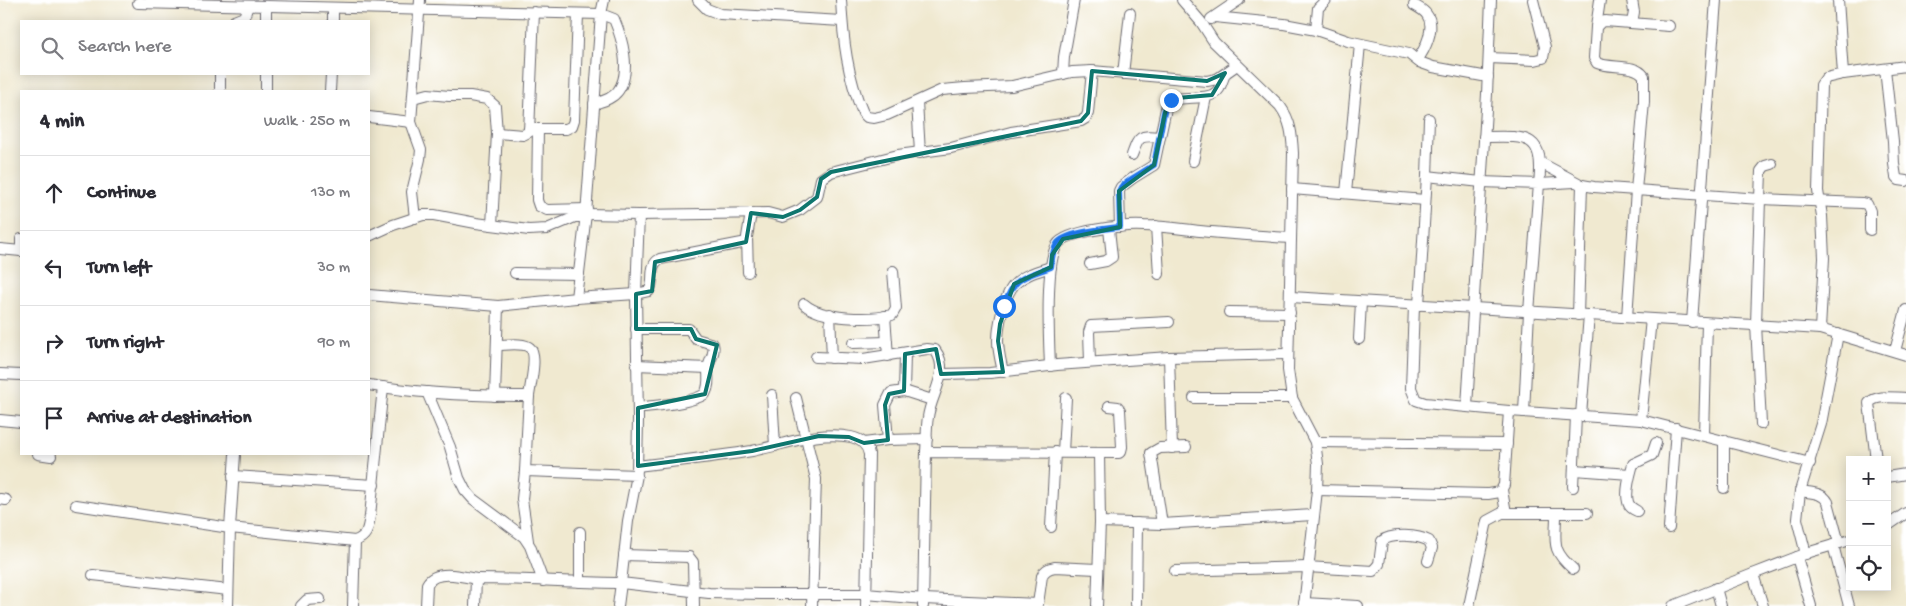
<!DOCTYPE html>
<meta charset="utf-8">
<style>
:root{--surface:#fff;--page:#f2f2f3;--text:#2b2b33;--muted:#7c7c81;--line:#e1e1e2}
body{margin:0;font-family:"Gochi Hand",sans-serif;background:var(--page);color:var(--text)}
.controls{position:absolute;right:15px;bottom:15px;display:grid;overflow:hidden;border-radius:0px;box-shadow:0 2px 12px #0003}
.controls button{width:45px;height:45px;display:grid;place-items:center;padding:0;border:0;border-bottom:1px solid var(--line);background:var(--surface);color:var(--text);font:25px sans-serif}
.stop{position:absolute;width:15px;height:15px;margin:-11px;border:4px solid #1a73e8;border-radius:50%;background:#fff}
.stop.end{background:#1a73e8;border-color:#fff;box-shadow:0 1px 5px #0008}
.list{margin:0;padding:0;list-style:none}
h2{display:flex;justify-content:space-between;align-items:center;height:65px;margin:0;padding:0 20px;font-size:21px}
h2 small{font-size:16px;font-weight:400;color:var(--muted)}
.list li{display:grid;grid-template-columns:32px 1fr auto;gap:15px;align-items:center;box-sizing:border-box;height:75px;padding:0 20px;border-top:1px solid var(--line)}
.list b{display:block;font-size:19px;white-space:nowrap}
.list em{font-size:16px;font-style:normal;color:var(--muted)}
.icon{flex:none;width:28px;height:28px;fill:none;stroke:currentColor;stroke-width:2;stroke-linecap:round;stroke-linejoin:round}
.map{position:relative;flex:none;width:1906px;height:606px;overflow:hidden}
.search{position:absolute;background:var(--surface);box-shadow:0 2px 12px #0003;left:20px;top:20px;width:350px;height:55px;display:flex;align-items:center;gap:12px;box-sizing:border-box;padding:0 18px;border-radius:0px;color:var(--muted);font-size:19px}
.panel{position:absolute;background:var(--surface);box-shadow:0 2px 12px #0003;left:20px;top:90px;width:350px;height:365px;border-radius:0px}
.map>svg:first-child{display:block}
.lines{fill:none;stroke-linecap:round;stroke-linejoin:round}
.minor-casing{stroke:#6a686f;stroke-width:12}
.minor{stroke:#fff;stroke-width:10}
.route{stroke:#1a73e8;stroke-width:6}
.marked{fill:none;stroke:#0f766e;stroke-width:4;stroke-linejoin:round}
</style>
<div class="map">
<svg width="1906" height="606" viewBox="0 0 1906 606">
<rect width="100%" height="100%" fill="#fff"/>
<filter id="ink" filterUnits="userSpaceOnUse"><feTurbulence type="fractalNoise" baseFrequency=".02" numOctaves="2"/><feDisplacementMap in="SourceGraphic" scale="10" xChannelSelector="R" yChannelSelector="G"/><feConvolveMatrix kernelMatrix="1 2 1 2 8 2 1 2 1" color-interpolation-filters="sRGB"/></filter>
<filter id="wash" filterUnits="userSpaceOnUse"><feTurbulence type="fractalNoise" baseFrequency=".0096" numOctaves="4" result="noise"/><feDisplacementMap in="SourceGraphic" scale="20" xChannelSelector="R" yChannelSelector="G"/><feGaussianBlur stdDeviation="1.12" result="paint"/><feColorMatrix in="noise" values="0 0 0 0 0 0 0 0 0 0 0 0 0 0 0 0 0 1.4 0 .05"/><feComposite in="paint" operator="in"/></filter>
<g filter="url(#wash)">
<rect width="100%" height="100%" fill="#f0e9d0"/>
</g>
<g filter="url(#ink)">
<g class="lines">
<defs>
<g id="minor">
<path d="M 698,0 L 707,9 L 720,14 L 842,21"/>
<path d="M 841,0 C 843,39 847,76 863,113 L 867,117 L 874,118 L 887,115 L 942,90 L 965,88 L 1012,86 L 1072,72 L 1092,71 L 1207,81 L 1217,79 L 1237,65"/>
<path d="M 1182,0 L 1201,22 L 1214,42 L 1280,106 C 1291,121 1292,135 1293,153 L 1288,370 L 1292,398 L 1315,442 L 1318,464 L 1317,490 L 1304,606"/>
<path d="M 138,3 L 601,14 L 586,214 L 576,298 L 498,306 L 369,295"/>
<path d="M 1414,5 C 1419,8 1424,10 1427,15 C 1436,27 1425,50 1417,60"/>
<path d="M 1215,17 L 1284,24 L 1316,30 L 1348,41 L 1409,54 L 1419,62 L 1433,67 L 1488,77"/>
<path d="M 1211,19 L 1239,0"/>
<path d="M 234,21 L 244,17 L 248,6"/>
<path d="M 266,21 L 266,6"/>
<path d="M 333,21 L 333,8"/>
<path d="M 1632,23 L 1634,12 L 1632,0"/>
<path d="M 1596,27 L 1600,0"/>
<path d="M 1316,30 L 1318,8 L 1326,0"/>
<path d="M 1489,58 L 1535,60 L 1543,58 L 1545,47 L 1533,0"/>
<path d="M 1885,69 L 1893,141 L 1894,164 L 1896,177 L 1899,180 L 1906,181"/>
<path d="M 1063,74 L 1064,57 L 1074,0"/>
<path d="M 1123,74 L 1130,13"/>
<path d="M 1843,74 L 1906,66"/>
<path d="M 220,91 L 220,74"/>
<path d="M 266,91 L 266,74"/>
<path d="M 330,91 L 331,74"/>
<path d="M 413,98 L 428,94 L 449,96 L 470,96 L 487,99 L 495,106 L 497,133 L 492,225"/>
<path d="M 917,102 L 920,153"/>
<path d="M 594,104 C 603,101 612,99 618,91 C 632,72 622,38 614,19 L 601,14 L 604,0"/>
<path d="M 369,117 L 411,122"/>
<path d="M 529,129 L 566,129 L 572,126 L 574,120 L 578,14"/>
<path d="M 538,129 L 537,200 L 539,206 L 547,210 L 587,209"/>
<path d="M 497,133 L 523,135 L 529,132 L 534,12"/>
<path d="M 1484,137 C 1527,136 1545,134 1539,184 L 1575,182"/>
<path d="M 1132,155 C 1139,136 1139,135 1160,137"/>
<path d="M 1193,161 L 1206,97"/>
<path d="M 1541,163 L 1582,185 L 1594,187 L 1636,190 L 1644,102 L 1644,76 C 1635,63 1611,69 1597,63 L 1594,58 L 1596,27 L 1601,22 L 1605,21 L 1669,26"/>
<path d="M 1772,164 L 1765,166 L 1761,171 L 1760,199 L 1862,203 L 1867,204 L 1870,211 L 1870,230"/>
<path d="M 1427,176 L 1429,119"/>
<path d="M 1292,189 L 1425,200"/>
<path d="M 1346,193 L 1360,44"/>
<path d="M 586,214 L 639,215 L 636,294 L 638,419 L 637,471"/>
<path d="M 639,215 L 768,213 L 783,217 L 800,210 L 817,197 L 821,179 L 831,172 L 898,155 L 951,148 L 1011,132 L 1081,121 L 1086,118 L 1088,113 L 1092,71"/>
<path d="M 415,218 L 412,192 L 420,159 L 421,150 L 411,122 L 420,0"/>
<path d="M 1156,226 L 1159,274"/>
<path d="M 1120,227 L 1119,191 L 1121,187 L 1133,178 L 1154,165 L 1167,104 C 1181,92 1209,104 1219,89 C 1221,85 1223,79 1225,74"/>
<path d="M 369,236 L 393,225 L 423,215 L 434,215 L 476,223 L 529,230 L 547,229 L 575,217 L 586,217"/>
<path d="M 0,249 L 21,251"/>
<path d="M 21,251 L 21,239"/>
<path d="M 1090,264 L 1106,261 L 1112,257 L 1109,229"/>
<path d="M 748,272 L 747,237 L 751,213"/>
<path d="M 515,273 L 579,274"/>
<path d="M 1291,297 L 1820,329 L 1906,355"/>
<path d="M 576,298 L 636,294 L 649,291 C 656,281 647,266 660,259 L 747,242"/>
<path d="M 804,304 C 822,320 870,320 892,315 L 896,308 L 893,271"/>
<path d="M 1419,305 L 1427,176 L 1481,182 L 1539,184 L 1529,312 L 1524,412"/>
<path d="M 1414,306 L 1411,388 L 1416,400 L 1425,403 L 1509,411 L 1641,420 L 1810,463"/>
<path d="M 1229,312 L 1290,313"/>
<path d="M 830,314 L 832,358"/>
<path d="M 1578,315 L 1582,185"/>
<path d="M 885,316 L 888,356"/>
<path d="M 1627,317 L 1636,190 L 1760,199 L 1756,324 L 1761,424"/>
<path d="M 1692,322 L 1716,0"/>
<path d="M 636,329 L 689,329 L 696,339 L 713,344 C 716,353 709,360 708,369 C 708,378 710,385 705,394 C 689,404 657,405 638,408"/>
<path d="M 1820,329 L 1824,258 L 1822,216 L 1818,191 L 1821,85 L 1826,78 L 1843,74 L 1838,0"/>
<path d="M 1359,339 L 1361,302"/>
<path d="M 853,343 L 887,342"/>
<path d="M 498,345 C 506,345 524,342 530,348 C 538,354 530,387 529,396"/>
<path d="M 1895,351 L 1906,310"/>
<path d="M 816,357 L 863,359 L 927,349 L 935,350 C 951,371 931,394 928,417 C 926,428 927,440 926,452"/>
<path d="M 1169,357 L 1172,448"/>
<path d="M 1090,362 L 1089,332 L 1091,326 L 1169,322"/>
<path d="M 636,365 L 708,368"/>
<path d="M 1050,366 C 1049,341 1045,264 1057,245 C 1066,230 1126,225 1144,226 C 1163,226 1181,229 1200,231 C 1231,234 1261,236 1291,238"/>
<path d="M 1003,372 C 1001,362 998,351 998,341 C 998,326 1004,293 1016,283 C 1025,274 1039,271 1051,267"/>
<path d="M 0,374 L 21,375"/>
<path d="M 941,374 L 990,373 L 1057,365 L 1169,357 L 1287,354"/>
<path d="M 369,385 C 421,394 476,396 529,396 L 525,471 L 637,475 L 628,521 L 621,583 L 709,593 L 761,594 L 866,594 L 924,599 L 1038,604 L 1042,576 C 1044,570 1049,568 1055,567 L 1097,569"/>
<path d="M 904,391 L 905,354"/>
<path d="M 427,392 L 450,447 L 459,478 L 465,490 L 473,499 L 524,537 L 530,546 L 543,581"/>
<path d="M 772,395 L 775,446"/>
<path d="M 495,396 L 498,306"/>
<path d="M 796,398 L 816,479 L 812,606"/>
<path d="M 1194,398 L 1292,398"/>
<path d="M 1467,406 L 1487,94 L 1491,0"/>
<path d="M 1581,415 L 1589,315"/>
<path d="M 0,420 L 21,422"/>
<path d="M 1641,420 L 1651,319"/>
<path d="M 1704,435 L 1707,323"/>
<path d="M 888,440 L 885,405 L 891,393 L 904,391 L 932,400"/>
<path d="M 1724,440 L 1724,488"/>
<path d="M 1315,442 L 1507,444"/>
<path d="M 864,443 L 888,440 L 927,439"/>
<path d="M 1063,452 L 1066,398"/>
<path d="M 38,454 L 51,456"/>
<path d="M 235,454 L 230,528 L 355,541 L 353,606"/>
<path d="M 1876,460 L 1869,403 C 1877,394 1895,398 1906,398"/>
<path d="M 638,466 C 676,461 715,457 752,451 C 784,445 819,430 851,437 C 861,439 867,444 869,454 L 866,606"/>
<path d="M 1574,470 L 1630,474"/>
<path d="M 525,471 L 522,499 L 528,541"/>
<path d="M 233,476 L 374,485"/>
<path d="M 1887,477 L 1906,474"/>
<path d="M 1573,487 L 1576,415"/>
<path d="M 1317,490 L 1488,494 L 1500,492 L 1504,485 L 1509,411"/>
<path d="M 1502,490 L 1506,513"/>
<path d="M 1800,491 C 1811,493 1822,492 1828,502 L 1839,543"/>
<path d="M 0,499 L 6,500"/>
<path d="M 76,505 L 230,528 L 228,606"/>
<path d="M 1637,511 C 1633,509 1629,507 1628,502 C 1625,491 1630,475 1633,464 L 1652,455 L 1656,443"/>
<path d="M 1556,514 C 1556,542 1550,549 1573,569"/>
<path d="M 1100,522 L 1162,524 L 1313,515"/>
<path d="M 1162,524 L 1151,453 L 1160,448 L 1186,447"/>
<path d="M 1887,526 L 1906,513"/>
<path d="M 1051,527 L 1055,452"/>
<path d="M 1669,528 L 1676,428"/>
<path d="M 355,541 C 368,536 368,528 370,516 L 383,387"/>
<path d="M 1833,545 L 1849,606"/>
<path d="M 1806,554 L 1797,519 L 1800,491 L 1821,424 L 1838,334"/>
<path d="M 624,555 L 689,557 L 693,562 L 694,606"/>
<path d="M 1797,557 L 1811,606"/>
<path d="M 1175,571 L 1307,567 L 1373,571 L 1379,564 L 1382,541 C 1391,533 1418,535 1429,541 L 1432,548 L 1428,561"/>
<path d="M 93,575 L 228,590"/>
<path d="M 580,582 L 580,532"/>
<path d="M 1716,588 L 1721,606"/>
<path d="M 1304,603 L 1358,606"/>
<path d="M 1136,604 L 1137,523"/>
<path d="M 301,606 L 307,600 L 320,599"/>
<path d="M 426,606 L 427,584 C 435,569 462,576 476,579"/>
<path d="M 475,606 L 476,579 C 525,579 573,582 621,583 L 618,606"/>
<path d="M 923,606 L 926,452 L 1119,453 L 1121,451 L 1122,447 L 1120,410 L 1118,407 L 1109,406"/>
<path d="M 1097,606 L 1100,522 L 1099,453"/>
<path d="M 1469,606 L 1487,521 L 1502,513 L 1587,513"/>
<path d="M 1673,606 L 1753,574"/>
<path d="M 1763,606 L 1753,574 L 1810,552 L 1850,540"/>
</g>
</defs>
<!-- minor casing -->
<use href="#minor" class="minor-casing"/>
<!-- minor -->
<use href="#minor" class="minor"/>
</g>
</g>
<g class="lines" filter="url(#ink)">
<!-- route -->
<path class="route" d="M 1004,306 C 1014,276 1024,277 1051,267 C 1052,259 1052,251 1057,244 C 1065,232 1105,229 1120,227 L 1119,191 L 1121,187 L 1133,178 L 1154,165 L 1165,107 L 1171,100"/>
</g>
<!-- marked area -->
<path class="marked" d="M 1092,71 L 1207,81 L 1225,73 L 1212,95 L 1177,98 L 1167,104 L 1154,165 L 1119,191 L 1120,227 L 1063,239 L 1052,255 L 1051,267 L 1014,284 L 1000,324 L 998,341 L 1003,372 L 941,374 L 936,349 L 905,354 L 904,391 L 889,394 L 885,405 L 888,440 L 864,443 L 849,437 L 819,436 L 752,451 L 638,466 L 638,408 L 705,394 L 717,345 L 696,339 L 691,329 L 636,329 L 636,294 L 652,291 L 655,262 L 746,242 L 751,213 L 783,217 L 800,210 L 817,197 L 821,179 L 831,172 L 1081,121 L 1088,113 Z"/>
</svg>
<div class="controls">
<button>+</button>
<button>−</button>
<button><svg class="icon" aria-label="locate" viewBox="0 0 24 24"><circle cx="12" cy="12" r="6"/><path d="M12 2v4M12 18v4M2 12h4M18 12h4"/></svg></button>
</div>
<div class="stop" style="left:1004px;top:306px"></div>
<div class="stop end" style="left:1171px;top:100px"></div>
<div class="search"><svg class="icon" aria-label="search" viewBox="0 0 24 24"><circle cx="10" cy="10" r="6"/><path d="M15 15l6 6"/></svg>Search here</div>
<section class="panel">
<h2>4 min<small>Walk · 250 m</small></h2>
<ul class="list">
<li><svg class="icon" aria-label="ahead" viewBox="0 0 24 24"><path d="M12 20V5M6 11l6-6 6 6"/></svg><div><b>Continue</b></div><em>130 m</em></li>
<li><svg class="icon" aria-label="left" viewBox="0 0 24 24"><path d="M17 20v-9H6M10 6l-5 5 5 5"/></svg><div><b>Turn left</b></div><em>30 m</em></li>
<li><svg class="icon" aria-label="right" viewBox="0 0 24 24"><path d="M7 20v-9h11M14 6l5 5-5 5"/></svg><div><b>Turn right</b></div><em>90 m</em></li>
<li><svg class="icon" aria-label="arrive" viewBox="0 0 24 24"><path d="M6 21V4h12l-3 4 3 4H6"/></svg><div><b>Arrive at destination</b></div></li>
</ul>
</section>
</div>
